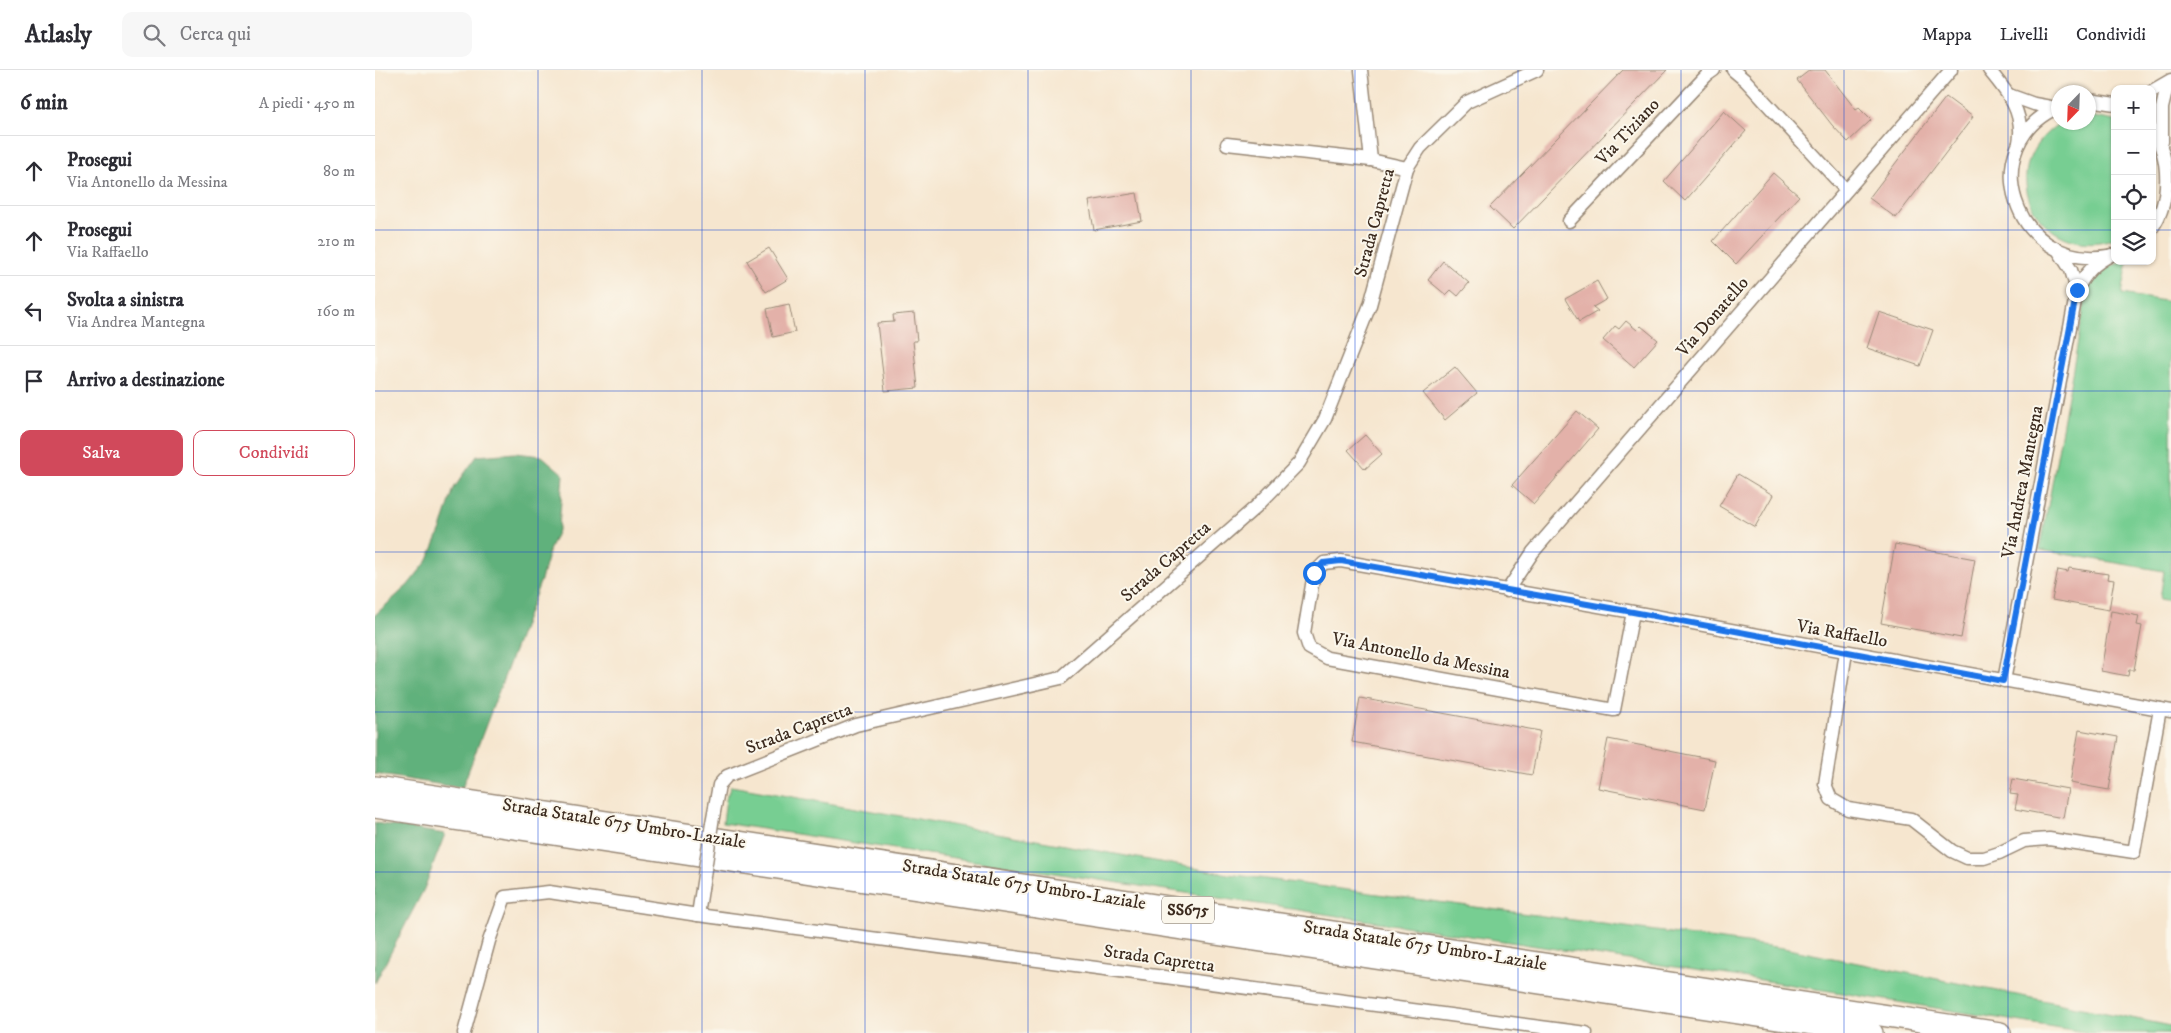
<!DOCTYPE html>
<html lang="it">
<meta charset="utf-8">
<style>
:root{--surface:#fff;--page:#f7f7f7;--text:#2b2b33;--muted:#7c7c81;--line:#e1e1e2;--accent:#d1495b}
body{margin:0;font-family:"IM FELL DW Pica",serif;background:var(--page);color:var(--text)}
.controls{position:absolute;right:15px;top:15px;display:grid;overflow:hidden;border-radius:10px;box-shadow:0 1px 4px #0004}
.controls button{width:45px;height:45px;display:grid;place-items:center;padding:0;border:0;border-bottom:1px solid var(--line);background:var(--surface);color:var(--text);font:25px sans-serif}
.compass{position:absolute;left:1676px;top:15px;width:45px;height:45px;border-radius:50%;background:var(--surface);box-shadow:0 1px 4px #0004;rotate:203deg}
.stop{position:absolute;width:15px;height:15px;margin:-11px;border:4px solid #1a73e8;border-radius:50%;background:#fff}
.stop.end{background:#1a73e8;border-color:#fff;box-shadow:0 1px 5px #0008}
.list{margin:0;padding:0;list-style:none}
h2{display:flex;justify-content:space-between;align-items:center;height:65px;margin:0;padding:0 20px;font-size:21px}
h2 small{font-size:16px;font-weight:400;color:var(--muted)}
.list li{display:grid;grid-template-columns:32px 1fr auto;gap:15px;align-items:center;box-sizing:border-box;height:70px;padding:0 20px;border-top:1px solid var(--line)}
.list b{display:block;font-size:19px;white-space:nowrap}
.list p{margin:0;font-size:16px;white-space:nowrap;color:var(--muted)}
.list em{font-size:16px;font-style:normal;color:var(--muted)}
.actions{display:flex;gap:10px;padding:15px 20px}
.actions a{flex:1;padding:11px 0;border:1px solid var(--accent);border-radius:10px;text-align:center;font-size:18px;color:var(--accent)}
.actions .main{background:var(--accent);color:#fff}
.icon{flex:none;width:28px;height:28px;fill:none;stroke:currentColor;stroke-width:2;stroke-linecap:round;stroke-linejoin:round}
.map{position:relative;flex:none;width:1796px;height:963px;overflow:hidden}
header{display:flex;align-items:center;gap:30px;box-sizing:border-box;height:70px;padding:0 25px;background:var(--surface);border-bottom:1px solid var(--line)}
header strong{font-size:24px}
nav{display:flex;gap:28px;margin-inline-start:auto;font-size:18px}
.search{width:350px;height:45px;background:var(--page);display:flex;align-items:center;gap:12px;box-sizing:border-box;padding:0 18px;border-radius:10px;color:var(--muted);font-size:19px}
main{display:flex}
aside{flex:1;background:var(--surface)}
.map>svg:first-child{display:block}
.green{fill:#77ce92;stroke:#597c58}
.forest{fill:#61b17c;stroke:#4e6e4d}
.building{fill:#e3b1a9}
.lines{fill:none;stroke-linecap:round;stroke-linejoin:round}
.minor-casing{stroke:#988876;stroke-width:15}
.trunk-casing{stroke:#988876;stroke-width:24}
.minor{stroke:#fff;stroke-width:12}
.trunk{stroke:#fff;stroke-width:21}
.minor-bridge-casing{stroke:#988876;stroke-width:15;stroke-linecap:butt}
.minor-bridge{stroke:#fff;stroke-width:12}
.route{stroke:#1a73e8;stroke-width:6}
.grid{fill:none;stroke:#1d4ed8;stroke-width:1;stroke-opacity:0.55}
.labels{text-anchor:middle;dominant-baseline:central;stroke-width:4;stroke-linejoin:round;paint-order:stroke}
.shield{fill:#fbf7ec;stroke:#75685c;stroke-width:1}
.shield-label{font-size:16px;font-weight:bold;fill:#3b2a1e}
.street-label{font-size:18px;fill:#3b2a1e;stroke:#fbf7ec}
</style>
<header>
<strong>Atlasly</strong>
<div class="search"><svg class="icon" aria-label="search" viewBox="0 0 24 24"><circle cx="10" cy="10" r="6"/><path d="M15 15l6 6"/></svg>Cerca qui</div>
<nav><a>Mappa</a><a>Livelli</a><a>Condividi</a></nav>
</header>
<main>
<aside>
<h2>6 min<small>A piedi · 450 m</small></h2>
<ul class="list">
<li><svg class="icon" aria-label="ahead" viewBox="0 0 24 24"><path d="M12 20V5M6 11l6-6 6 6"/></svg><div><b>Prosegui</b><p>Via Antonello da Messina</p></div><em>80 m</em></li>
<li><svg class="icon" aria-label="ahead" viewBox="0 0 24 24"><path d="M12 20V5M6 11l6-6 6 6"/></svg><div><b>Prosegui</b><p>Via Raffaello</p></div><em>210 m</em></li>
<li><svg class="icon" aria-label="left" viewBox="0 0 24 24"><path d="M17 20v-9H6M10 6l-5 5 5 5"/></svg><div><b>Svolta a sinistra</b><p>Via Andrea Mantegna</p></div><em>160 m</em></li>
<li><svg class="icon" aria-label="arrive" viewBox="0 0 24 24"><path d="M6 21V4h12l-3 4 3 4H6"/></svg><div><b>Arrivo a destinazione</b></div></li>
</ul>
<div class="actions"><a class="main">Salva</a><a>Condividi</a></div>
</aside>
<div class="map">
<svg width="1796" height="963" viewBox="0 0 1796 963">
<rect width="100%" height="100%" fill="#fbf7ec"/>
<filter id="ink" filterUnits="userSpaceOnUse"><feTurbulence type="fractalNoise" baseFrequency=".02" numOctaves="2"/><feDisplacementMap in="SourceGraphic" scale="10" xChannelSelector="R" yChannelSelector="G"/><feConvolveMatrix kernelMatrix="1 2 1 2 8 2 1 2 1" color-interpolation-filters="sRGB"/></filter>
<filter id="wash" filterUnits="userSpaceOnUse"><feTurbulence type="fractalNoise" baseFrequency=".0096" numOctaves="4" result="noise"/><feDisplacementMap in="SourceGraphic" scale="20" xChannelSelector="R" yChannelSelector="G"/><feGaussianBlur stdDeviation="1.12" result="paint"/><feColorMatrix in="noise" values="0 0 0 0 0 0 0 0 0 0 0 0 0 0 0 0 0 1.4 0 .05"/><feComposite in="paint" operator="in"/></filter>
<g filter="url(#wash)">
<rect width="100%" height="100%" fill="#f6e6cf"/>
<!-- green -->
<g class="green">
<path d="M 1714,46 L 1740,51 L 1740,168 C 1676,192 1622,118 1668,67 C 1673,62 1680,55 1687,53 C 1694,51 1705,52 1714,52 Z"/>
<path d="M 1748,191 L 1753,191 L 1747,224 L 1796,232 L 1796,531 L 1785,529 L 1789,501 L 1665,480 L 1713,216 C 1721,195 1732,200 1748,191 Z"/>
<path d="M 356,716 L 853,804 L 1408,878 L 1796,956 L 1796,963 L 1716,963 L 1386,910 L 348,753 L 351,728 Z"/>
</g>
<!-- forest -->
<g class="forest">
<path d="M 140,383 L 167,386 L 188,404 L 184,458 L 174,481 L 166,510 L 87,718 L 0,704 L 0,545 L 33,515 L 53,490 L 66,459 L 79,418 L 102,386 Z"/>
<path d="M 0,753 L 70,764 L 49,819 L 0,913 Z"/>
</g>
<g id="blocks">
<!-- building -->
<g class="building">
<path d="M 1248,0 L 1292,0 L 1138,159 L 1115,137 Z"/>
<path d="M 1435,0 L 1450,0 L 1481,40 L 1484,38 L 1496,50 L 1473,72 L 1457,55 L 1422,10 Z"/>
<path d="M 1571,27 L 1598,47 L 1521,148 L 1494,128 Z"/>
<path d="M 1349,41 L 1371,61 L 1310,131 L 1289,111 Z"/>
<path d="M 1398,103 L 1424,126 L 1361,194 L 1338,171 Z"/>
<path d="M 762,123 L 767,151 L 719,160 L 714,131 Z"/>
<path d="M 394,178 L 413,209 L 391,222 L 372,191 Z"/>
<path d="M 1068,191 L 1094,213 L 1083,226 L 1076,220 L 1071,225 L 1053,210 Z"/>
<path d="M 1222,211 L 1232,229 L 1218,237 L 1223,241 L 1204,252 L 1190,229 Z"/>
<path d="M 414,234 L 420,262 L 398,267 L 392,239 Z"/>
<path d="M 1504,242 L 1558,260 L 1545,296 L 1492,278 Z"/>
<path d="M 539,243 L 542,271 L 538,271 L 543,318 L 510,321 L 502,253 L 519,252 L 518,245 Z"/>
<path d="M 1251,251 L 1262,260 L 1266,256 L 1283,270 L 1259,297 L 1228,270 L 1240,256 L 1244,259 Z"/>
<path d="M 1080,297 L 1102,323 L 1070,350 L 1048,323 Z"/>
<path d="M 1202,341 L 1223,359 L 1159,434 L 1137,415 Z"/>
<path d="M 990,365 L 1007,384 L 990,399 L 973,380 Z"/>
<path d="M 1363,404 L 1398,425 L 1380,457 L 1344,436 Z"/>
<path d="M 1520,474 L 1600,489 L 1586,568 L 1506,553 Z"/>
<path d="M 1694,498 L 1733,504 L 1732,509 L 1739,510 L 1734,540 L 1677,530 L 1683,500 L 1693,502 Z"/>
<path d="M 1736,541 L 1764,546 L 1762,555 L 1767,556 L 1759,600 L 1754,600 L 1753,606 L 1726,601 Z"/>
<path d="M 985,628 L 1165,661 L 1157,705 L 977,672 Z"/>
<path d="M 1704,660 L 1743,667 L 1734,720 L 1695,713 Z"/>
<path d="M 1233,669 L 1340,690 L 1330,739 L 1223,718 Z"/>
<path d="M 1638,709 L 1693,719 L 1688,748 L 1640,739 L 1643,725 L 1635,724 Z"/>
</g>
</g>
</g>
<g filter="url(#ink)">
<use href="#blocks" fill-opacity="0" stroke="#988876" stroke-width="1"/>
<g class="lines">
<defs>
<g id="minor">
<path d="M 986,0 L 996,90"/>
<path d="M 1358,0 L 1371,11 L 1471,120"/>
<path d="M 1614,0 C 1632,22 1650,42 1644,73"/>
<path d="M 1777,21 L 1796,10"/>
<path d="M 1634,25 L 1659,34 L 1681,38"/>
<path d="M 1714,30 L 1740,34"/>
<path d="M 1684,37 C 1599,72 1637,201 1733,186"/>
<path d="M 1777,60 C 1796,87 1796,131 1777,158"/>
<path d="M 1787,72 L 1787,38 L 1793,13"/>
<path d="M 852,74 L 996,90 L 1032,98"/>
<path d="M 1194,151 L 1332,5 L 1339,0"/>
<path d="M 1683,180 L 1696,200 L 1702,220"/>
<path d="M 1132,521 L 1158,482 L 1576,0"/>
<path d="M 1258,542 L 1239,640 L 952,588 L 934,578 L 929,563 L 939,503 L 949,493 L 966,491 L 1258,542 L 1796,641"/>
<path d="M 1471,582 L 1450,714 L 1456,729 L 1473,739 L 1536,749 L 1577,781 L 1592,788 L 1609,788 L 1624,783 L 1649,771 L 1674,769 L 1759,782 L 1785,639"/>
<path d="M 1629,611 L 1702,220 C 1710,203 1720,193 1736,185"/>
<path d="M 337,753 L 344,715 L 352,706 L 481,655 L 686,608 L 883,435 L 924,393 L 950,349 L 995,235 L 1032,98 L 1045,78 L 1092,32 L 1162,0"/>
<path d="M 323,845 L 1211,963"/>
<path d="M 89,963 L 114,871 L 130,827 L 174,822 L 323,845 L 327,819"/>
</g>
<g id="trunk">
<path d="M 0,717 L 1625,963"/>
<path d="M 0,737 L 1497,963"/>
</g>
</defs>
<!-- minor casing -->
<use href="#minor" class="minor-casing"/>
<!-- trunk casing -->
<use href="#trunk" class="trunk-casing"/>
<!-- minor -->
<use href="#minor" class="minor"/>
<!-- trunk -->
<use href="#trunk" class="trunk"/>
<defs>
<path id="minor-bridge" d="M 327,819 L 337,753"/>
</defs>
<!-- minor-bridge casing -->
<use href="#minor-bridge" class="minor-bridge-casing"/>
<!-- minor-bridge -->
<use href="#minor-bridge" class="minor-bridge"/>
</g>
</g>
<g class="lines" filter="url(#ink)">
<!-- route -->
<path class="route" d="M 939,503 L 948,493 L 966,491 L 1258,542 L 1628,611 L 1702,220"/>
</g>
<!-- grid -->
<path class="grid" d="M 163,0 L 163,963M 327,0 L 327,963M 490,0 L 490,963M 653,0 L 653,963M 816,0 L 816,963M 980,0 L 980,963M 1143,0 L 1143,963M 1306,0 L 1306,963M 1469,0 L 1469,963M 1633,0 L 1633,963M 0,160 L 1740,160M 1777,160 L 1796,160M 0,321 L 1796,321M 0,482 L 1796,482M 0,642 L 1796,642M 0,802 L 1796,802"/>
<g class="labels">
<!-- shield labels -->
<rect class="shield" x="787" y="826.5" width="52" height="27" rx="4"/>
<g class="shield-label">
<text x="813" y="840">SS675</text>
</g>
<!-- street labels -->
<g class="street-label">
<text transform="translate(1253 62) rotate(-47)">Via Tiziano</text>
<text transform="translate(1000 153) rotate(-75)">Strada Capretta</text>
<text transform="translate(1338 247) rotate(-49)">Via Donatello</text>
<text transform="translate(1648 412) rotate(-79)">Via Andrea Mantegna</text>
<text transform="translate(791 492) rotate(-41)">Strada Capretta</text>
<text transform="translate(1467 564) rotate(10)">Via Raffaello</text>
<text transform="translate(1046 586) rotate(11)">Via Antonello da Messina</text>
<text transform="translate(424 659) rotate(-21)">Strada Capretta</text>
<text transform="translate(249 754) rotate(9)">Strada Statale 675 Umbro-Laziale</text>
<text transform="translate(649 815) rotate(9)">Strada Statale 675 Umbro-Laziale</text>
<text transform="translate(1050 876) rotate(9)">Strada Statale 675 Umbro-Laziale</text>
<text transform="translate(784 889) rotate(8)">Strada Capretta</text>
</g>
</g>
</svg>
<div class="controls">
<button>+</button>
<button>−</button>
<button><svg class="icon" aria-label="locate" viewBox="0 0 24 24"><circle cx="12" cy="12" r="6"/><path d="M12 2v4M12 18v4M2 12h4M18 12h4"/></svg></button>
<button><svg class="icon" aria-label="layers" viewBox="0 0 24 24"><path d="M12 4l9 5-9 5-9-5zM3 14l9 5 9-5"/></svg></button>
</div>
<svg class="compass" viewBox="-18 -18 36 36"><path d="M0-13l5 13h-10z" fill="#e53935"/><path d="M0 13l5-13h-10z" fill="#7c7c81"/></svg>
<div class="stop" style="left:939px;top:503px"></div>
<div class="stop end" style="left:1702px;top:220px"></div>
</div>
</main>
